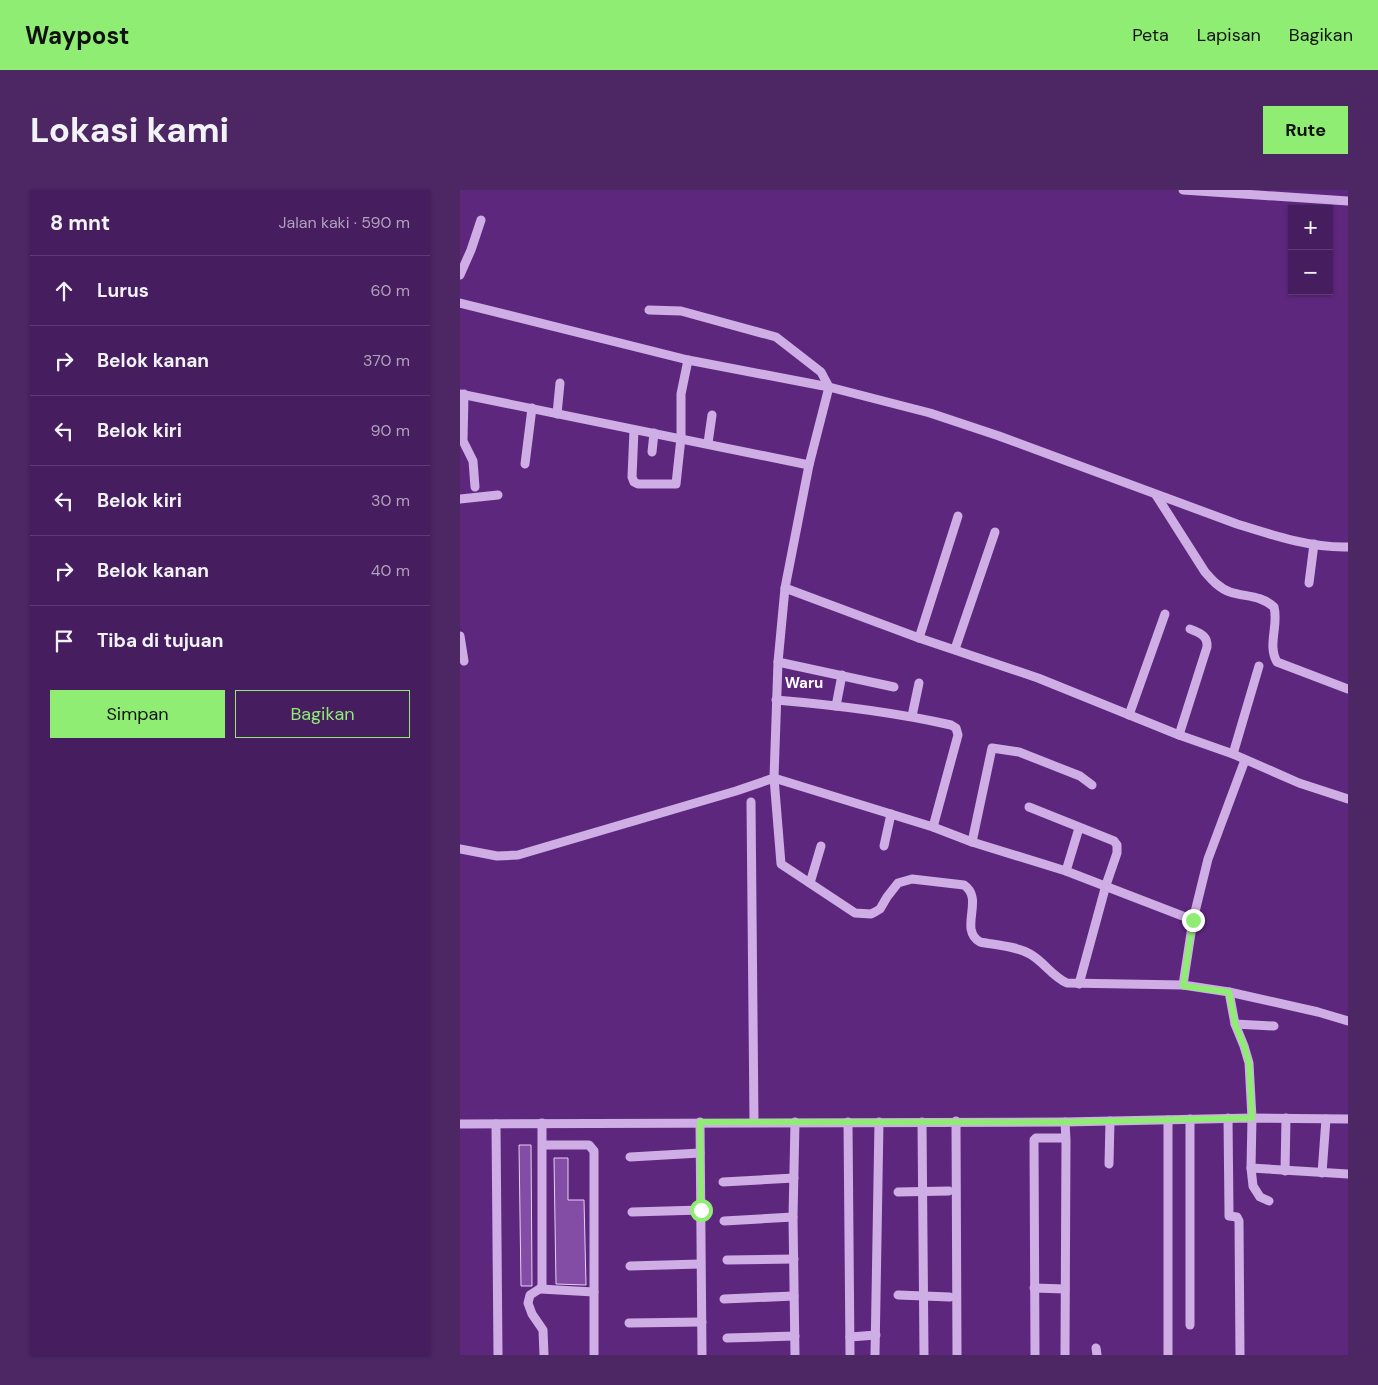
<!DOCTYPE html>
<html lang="id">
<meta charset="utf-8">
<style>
:root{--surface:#461d5e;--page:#4d2664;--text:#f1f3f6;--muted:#b0a2bc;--line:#5e3b73;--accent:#8fed73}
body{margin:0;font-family:"DM Sans",sans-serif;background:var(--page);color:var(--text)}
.controls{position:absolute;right:15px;top:15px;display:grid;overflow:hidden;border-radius:0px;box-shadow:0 1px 4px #0004}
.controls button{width:45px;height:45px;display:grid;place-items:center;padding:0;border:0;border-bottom:1px solid var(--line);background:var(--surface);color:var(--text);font:25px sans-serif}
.stop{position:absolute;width:15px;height:15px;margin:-11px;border:4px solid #8fed73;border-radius:50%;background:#fff}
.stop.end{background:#8fed73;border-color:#fff;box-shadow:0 1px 5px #0008}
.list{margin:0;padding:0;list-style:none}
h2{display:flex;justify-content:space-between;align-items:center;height:65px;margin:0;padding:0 20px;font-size:21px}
h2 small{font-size:16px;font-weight:400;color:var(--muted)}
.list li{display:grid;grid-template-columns:32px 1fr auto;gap:15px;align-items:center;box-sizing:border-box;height:70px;padding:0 20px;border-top:1px solid var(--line)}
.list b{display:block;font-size:19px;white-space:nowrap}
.list em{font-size:16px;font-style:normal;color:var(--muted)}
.actions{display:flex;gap:10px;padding:15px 20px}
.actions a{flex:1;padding:11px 0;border:1px solid var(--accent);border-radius:0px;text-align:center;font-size:18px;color:var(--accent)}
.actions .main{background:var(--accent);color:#111}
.icon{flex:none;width:28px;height:28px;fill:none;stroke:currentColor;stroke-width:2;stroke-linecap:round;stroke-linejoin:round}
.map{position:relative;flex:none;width:888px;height:1165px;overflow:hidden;border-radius:0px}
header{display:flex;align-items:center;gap:30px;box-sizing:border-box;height:70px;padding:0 25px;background:var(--accent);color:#111}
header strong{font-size:24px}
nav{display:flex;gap:28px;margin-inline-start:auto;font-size:18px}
.intro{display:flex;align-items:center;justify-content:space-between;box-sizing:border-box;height:120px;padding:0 30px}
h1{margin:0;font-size:35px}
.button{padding:12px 22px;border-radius:0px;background:var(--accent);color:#111;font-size:18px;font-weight:700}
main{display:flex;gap:30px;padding:0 30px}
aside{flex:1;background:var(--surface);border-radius:0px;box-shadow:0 1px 4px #0004}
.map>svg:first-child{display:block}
.building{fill:#834ca5;stroke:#e6d0f4}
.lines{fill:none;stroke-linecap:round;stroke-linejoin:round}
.minor{stroke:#cfade5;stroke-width:9}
.route{stroke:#8fed73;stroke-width:6}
.labels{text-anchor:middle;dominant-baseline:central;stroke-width:4.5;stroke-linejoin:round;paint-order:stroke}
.quarter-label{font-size:15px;font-weight:bold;fill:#fff;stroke:#5e277e}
</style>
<header>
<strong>Waypost</strong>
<nav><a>Peta</a><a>Lapisan</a><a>Bagikan</a></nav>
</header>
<div class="intro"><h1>Lokasi kami</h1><a class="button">Rute</a></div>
<main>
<aside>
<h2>8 mnt<small>Jalan kaki · 590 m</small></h2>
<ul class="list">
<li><svg class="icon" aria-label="ahead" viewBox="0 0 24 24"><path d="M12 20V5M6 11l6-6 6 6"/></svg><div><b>Lurus</b></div><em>60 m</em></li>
<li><svg class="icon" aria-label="right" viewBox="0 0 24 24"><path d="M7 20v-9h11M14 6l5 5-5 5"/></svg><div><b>Belok kanan</b></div><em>370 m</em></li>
<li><svg class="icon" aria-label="left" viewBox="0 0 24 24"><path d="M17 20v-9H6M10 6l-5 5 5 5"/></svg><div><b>Belok kiri</b></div><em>90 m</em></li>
<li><svg class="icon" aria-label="left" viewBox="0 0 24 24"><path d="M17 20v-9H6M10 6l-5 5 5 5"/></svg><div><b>Belok kiri</b></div><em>30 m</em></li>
<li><svg class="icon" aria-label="right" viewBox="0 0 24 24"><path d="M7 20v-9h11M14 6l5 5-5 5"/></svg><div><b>Belok kanan</b></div><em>40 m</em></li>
<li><svg class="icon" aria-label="arrive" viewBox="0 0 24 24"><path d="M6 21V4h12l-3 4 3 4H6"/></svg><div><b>Tiba di tujuan</b></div></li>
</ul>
<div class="actions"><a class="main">Simpan</a><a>Bagikan</a></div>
</aside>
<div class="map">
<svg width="888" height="1165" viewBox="0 0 888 1165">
<rect width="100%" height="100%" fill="#5e277e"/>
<!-- building -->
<g class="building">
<path d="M 59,955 L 71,955 L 72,1096 L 61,1096 Z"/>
<path d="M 94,968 L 108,968 L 108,1010 L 124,1010 L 126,1095 L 96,1094 Z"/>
</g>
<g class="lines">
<!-- minor -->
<g class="minor">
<path d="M 723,0 L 888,11"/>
<path d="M 0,85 L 11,60 L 21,30"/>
<path d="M 0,113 L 228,170 L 369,197"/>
<path d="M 189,120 L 221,121 L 316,147 L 361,182 L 369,197"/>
<path d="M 0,204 L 349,275 L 369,197 L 470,223 L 539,246 L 777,334 C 812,345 850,358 888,357"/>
<path d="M 4,204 L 3,251 L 13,271 L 15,297"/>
<path d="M 97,224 L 100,193"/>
<path d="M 174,240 L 172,287 L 174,292 L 178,294 L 216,294 L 221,248 L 221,204 L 228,170"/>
<path d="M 248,253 L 252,225"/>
<path d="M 192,262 L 194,243"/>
<path d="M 65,274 L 72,218"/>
<path d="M 349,275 L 325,398 L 318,472 L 314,588 L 321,674 L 395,723 L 411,724 L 415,722 L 420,719 L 427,707 L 438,693 L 452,689 L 504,695 C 525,709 498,739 520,752 C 536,755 556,756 570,764 C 584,772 592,786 607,793 L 723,795 L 769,802 L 775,834 L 784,856 L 789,873 L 792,928 L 791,978 L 793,996 L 800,1007 L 809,1011"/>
<path d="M 696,305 L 745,382 C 752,390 759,398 770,402 C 785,407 801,405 814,417 C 819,435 807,455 817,472 L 888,499"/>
<path d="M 0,309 L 38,305"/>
<path d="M 849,393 L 854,354"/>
<path d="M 325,398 L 459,448 L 498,326"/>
<path d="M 0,446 L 4,471"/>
<path d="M 459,448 L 578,488 L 719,545 L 773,564 L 839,593 L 888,609"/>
<path d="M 495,459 L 535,342"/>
<path d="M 318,472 L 434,497"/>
<path d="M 316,510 C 375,515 434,522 491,535 L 496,538 L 498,545 L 473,637"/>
<path d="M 376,516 L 382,485"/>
<path d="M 669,525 L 705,424"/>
<path d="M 452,526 L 459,493"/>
<path d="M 719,545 L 747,457 C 748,445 739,443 730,439"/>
<path d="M 773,564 L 799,476"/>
<path d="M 291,612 L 294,932"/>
<path d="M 569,617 L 654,651 L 657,655 L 657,663 L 646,695 L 619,794"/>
<path d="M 512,652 L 532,558 L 559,562 L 620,586 L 632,595"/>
<path d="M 424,656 L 431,624"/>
<path d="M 0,659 L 37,666 L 58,665 L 276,601 L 314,588 L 473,637 L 512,652 L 606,681 L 733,730"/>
<path d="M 606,681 L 619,638"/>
<path d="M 350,693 L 361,656"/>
<path d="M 723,795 L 733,730 L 748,669 L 785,570"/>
<path d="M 769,802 L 858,822 L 888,831"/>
<path d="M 775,834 L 814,836"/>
<path d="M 768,928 L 769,1023 L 769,1026 L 777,1027 L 779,1031 L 780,1165"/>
<path d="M 730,929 L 730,1135"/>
<path d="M 708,930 L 708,1165"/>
<path d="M 496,931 L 497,1165"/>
<path d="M 240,932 L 242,1165"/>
<path d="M 388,932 L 390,1165"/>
<path d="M 462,932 L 464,1165"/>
<path d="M 605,932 L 606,950 L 605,1165"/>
<path d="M 82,933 L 82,1094 L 81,1098 L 70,1105 L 68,1113 L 72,1124 L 83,1140 L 84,1165"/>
<path d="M 0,934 L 605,932 L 792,928 L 888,929"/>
<path d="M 36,934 L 38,1165"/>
<path d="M 83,955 L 129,955 L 134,961 L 134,1165"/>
<path d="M 170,967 L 240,963"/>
<path d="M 649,974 L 650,931"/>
<path d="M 791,978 L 888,984"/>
<path d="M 825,981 L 826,928"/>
<path d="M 862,983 L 866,929"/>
<path d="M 263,992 L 334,988"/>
<path d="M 438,1002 L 489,1001"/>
<path d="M 172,1022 L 241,1020"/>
<path d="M 264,1031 L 333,1027"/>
<path d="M 267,1070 L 334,1069"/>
<path d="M 170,1076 L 240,1074"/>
<path d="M 574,1098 L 605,1099"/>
<path d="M 80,1099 L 134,1102"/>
<path d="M 438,1105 L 490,1107"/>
<path d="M 264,1109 L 334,1106"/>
<path d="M 169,1133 L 242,1132"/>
<path d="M 390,1147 L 416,1145"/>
<path d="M 267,1148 L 335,1146"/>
<path d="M 636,1158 L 637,1165"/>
<path d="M 335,1165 L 333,1027 L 335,932"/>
<path d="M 415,1165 L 419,932"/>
<path d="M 575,1165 L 574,950 L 576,948 L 605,948"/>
</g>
</g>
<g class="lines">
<!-- route -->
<path class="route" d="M 241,1020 L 240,932 L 605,932 L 792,928 L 789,873 L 784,856 L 775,834 L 769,802 L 723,796 L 733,730"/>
</g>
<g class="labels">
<!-- quarter labels -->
<g class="quarter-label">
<text x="344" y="493">Waru</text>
</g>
</g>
</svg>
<div class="controls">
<button>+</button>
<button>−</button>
</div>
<div class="stop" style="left:241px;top:1020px"></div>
<div class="stop end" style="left:733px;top:730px"></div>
</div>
</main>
